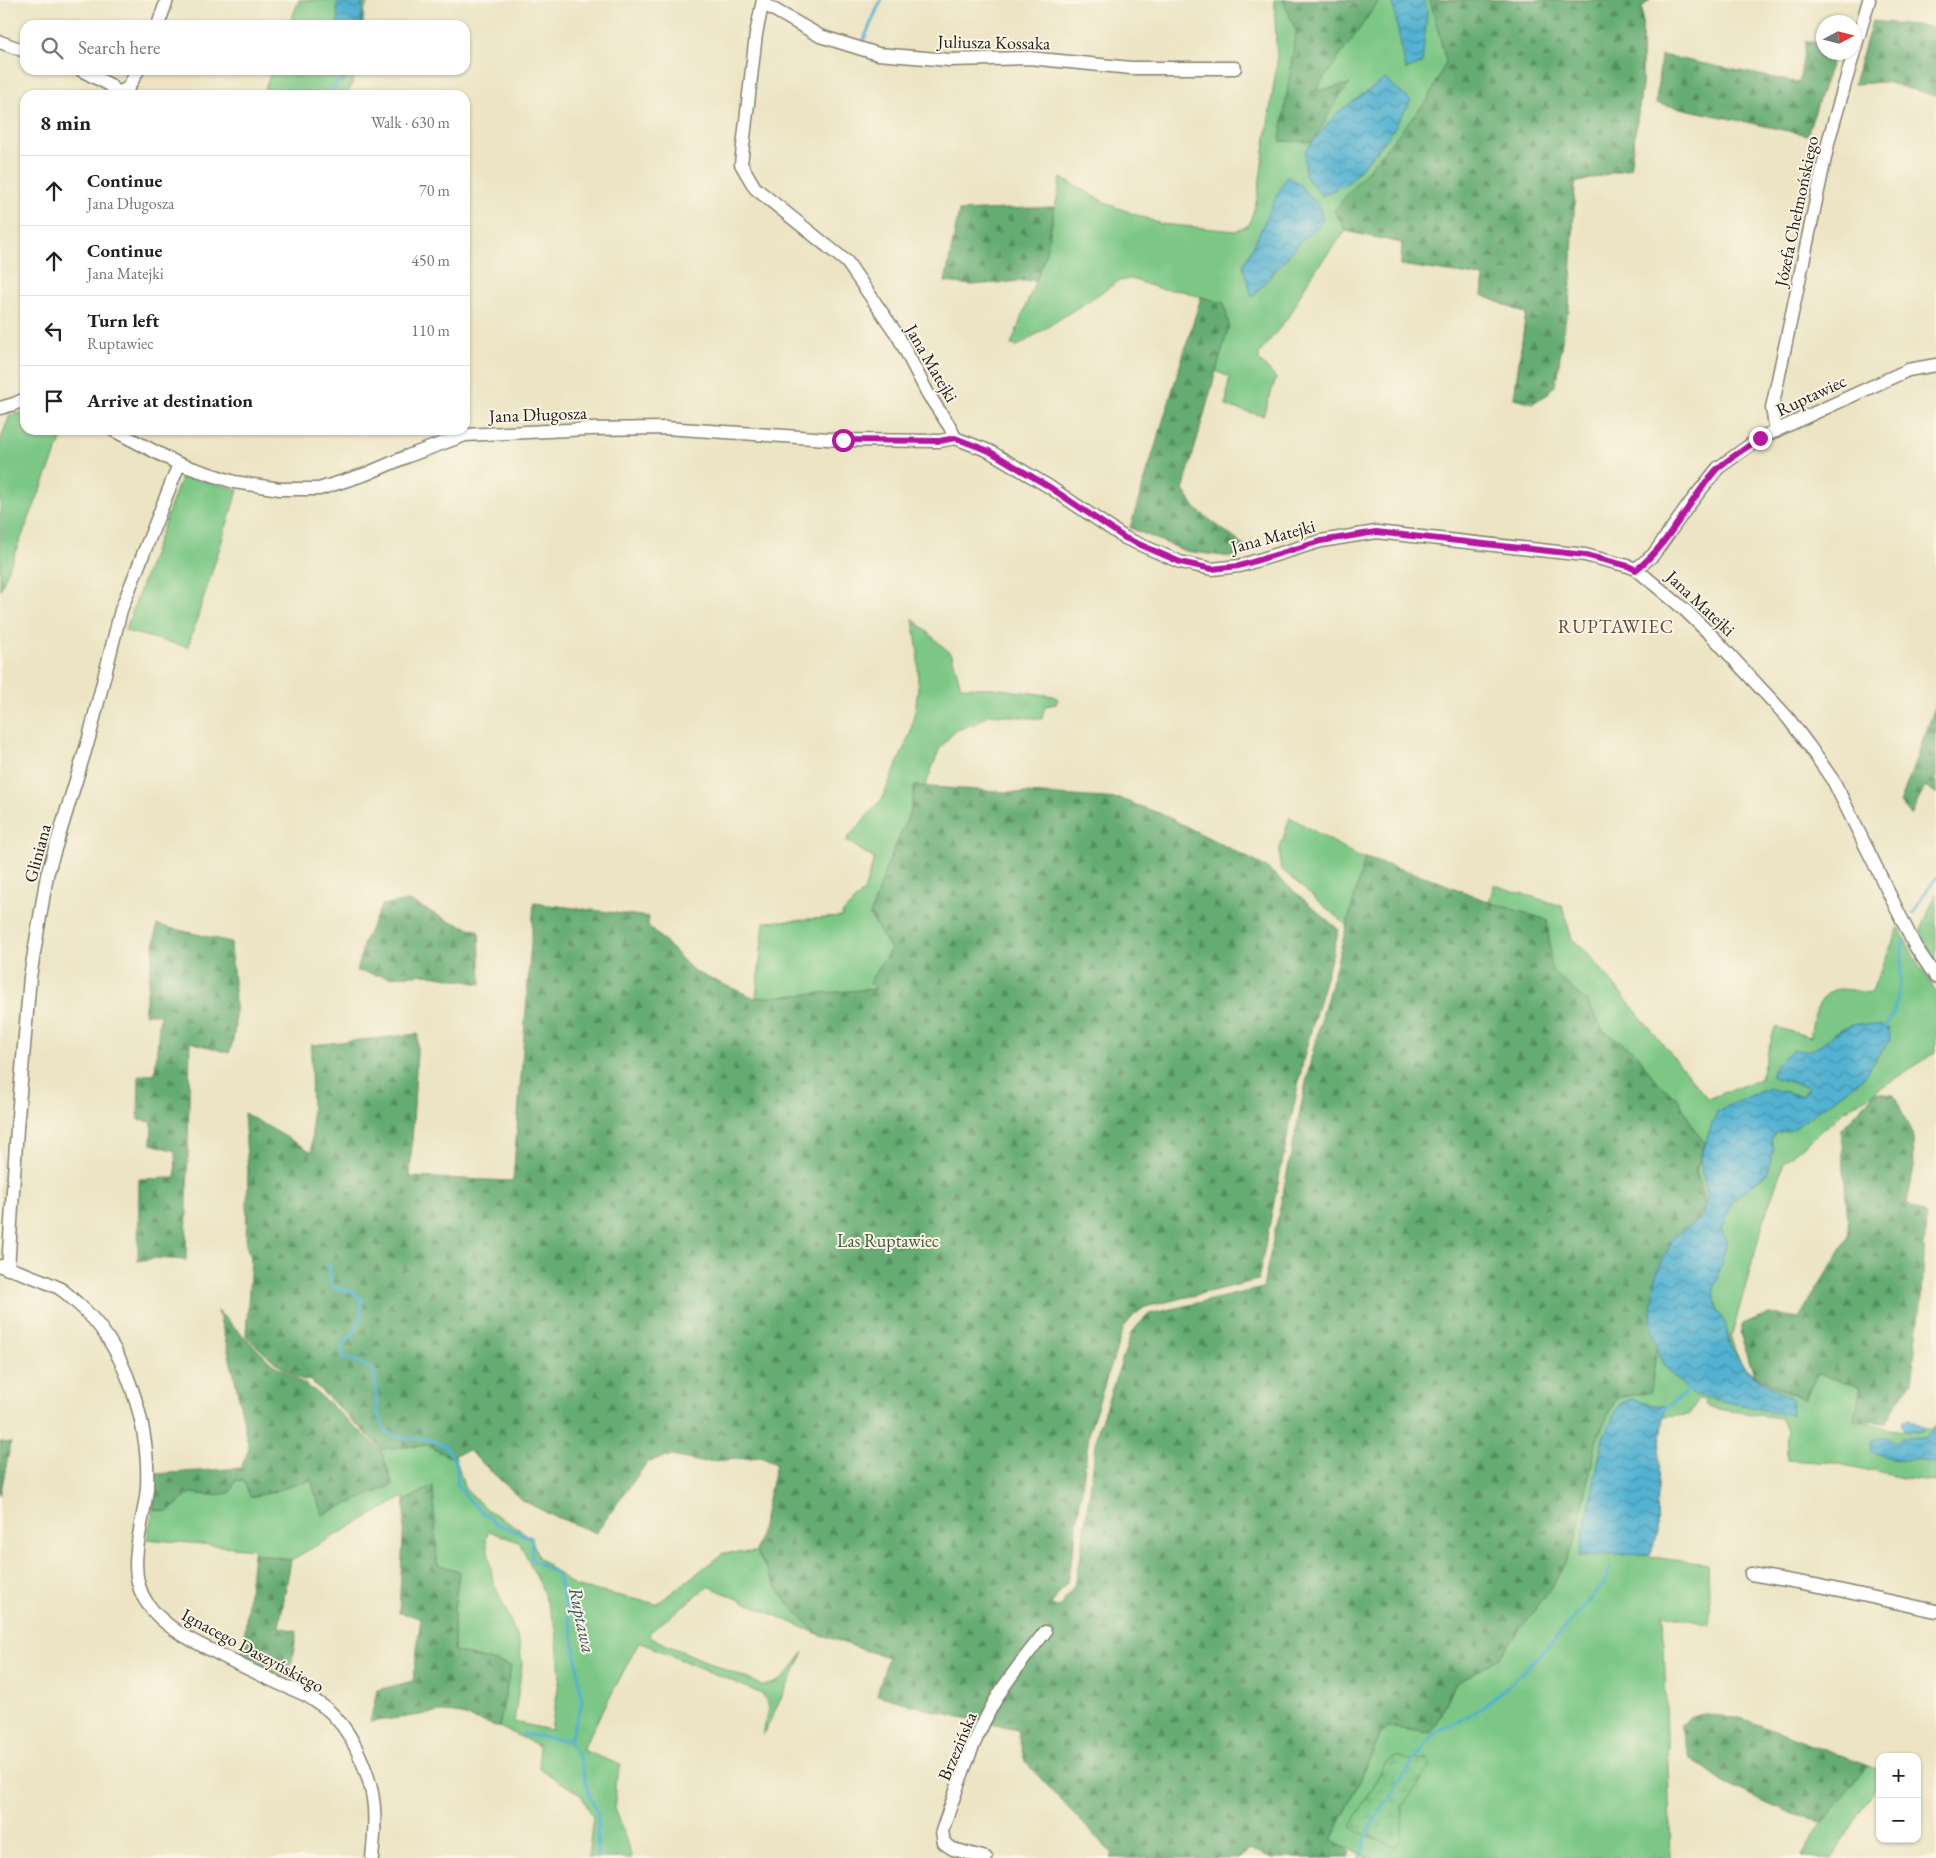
<!DOCTYPE html>
<meta charset="utf-8">
<style>
:root{--surface:#fff;--page:#f6f6f6;--text:#202124;--muted:#757577;--line:#e0e0e0}
body{margin:0;font-family:"EB Garamond",serif;background:var(--page);color:var(--text)}
.controls{position:absolute;right:15px;bottom:15px;display:grid;overflow:hidden;border-radius:10px;box-shadow:0 1px 4px #0004}
.controls button{width:45px;height:45px;display:grid;place-items:center;padding:0;border:0;border-bottom:1px solid var(--line);background:var(--surface);color:var(--text);font:25px sans-serif}
.compass{position:absolute;left:1816px;top:15px;width:45px;height:45px;border-radius:50%;background:var(--surface);box-shadow:0 1px 4px #0004;rotate:83deg}
.stop{position:absolute;width:15px;height:15px;margin:-11px;border:4px solid #b5179e;border-radius:50%;background:#fff}
.stop.end{background:#b5179e;border-color:#fff;box-shadow:0 1px 5px #0008}
.list{margin:0;padding:0;list-style:none}
h2{display:flex;justify-content:space-between;align-items:center;height:65px;margin:0;padding:0 20px;font-size:21px}
h2 small{font-size:16px;font-weight:400;color:var(--muted)}
.list li{display:grid;grid-template-columns:32px 1fr auto;gap:15px;align-items:center;box-sizing:border-box;height:70px;padding:0 20px;border-top:1px solid var(--line)}
.list b{display:block;font-size:19px;white-space:nowrap}
.list p{margin:0;font-size:16px;white-space:nowrap;color:var(--muted)}
.list em{font-size:16px;font-style:normal;color:var(--muted)}
.icon{flex:none;width:28px;height:28px;fill:none;stroke:currentColor;stroke-width:2;stroke-linecap:round;stroke-linejoin:round}
.map{position:relative;flex:none;width:1936px;height:1858px;overflow:hidden}
.search{position:absolute;background:var(--surface);box-shadow:0 1px 4px #0004;left:20px;top:20px;width:450px;height:55px;display:flex;align-items:center;gap:12px;box-sizing:border-box;padding:0 18px;border-radius:15px;color:var(--muted);font-size:19px}
.panel{position:absolute;background:var(--surface);box-shadow:0 1px 4px #0004;left:20px;top:90px;width:450px;height:345px;border-radius:15px}
.map>svg:first-child{display:block}
.green{fill:#7cc785;stroke:#4c7250;fill-rule:evenodd}
.forest{fill:url(#forest-firs);stroke:#406447}
.wetland{fill:url(#wetland-marsh);stroke:#4c7250}
.water{fill:url(#water-waves);stroke:#376776}
.lines{fill:none;stroke-linecap:round;stroke-linejoin:round}
.stream{stroke:#52b2d1;stroke-width:3}
.minor-casing{stroke:#848070;stroke-width:15}
.minor{stroke:#fff;stroke-width:12}
.route{stroke:#b5179e;stroke-width:6}
.labels{text-anchor:middle;dominant-baseline:central;stroke-width:4;stroke-linejoin:round;paint-order:stroke}
.street-label{font-size:18px;fill:#1c1c1c;stroke:#fcf5e5}
.park-label{font-size:18px;fill:#3e5841;stroke:#fcf5e5}
.neighbourhood-label{font-size:19px;letter-spacing:1px;fill:#64483f;stroke:#fcf5e5}
.water-label{font-size:19px;font-style:italic;fill:#325864;stroke:#fcf5e5}
</style>
<div class="map">
<svg width="1936" height="1858" viewBox="0 0 1936 1858">
<defs>
<pattern id="forest-firs" width="22" height="20" patternUnits="userSpaceOnUse" patternTransform="scale(1.25)"><rect width="22" height="20" fill="#65ac72"/><path d="M5 1l3.5 6h-7zM16 11l3.5 6h-7z" fill="#528b5d"/></pattern>
<pattern id="wetland-marsh" width="20" height="14" patternUnits="userSpaceOnUse" patternTransform="scale(1.25)"><rect width="20" height="14" fill="#7cc785"/><path d="M1 5h8M5 5V1M11 12h8M15 12V8" fill="none" stroke="#6baa72"/></pattern>
<pattern id="water-waves" width="16" height="10" patternUnits="userSpaceOnUse" patternTransform="scale(1.25)"><rect width="16" height="10" fill="#52b2d1"/><path d="M0 5q4-4 8 0t8 0" fill="none" stroke="#4390a9"/></pattern>
</defs>
<rect width="100%" height="100%" fill="#fcf5e5"/>
<filter id="ink" filterUnits="userSpaceOnUse"><feTurbulence type="fractalNoise" baseFrequency=".02" numOctaves="2"/><feDisplacementMap in="SourceGraphic" scale="10" xChannelSelector="R" yChannelSelector="G"/><feConvolveMatrix kernelMatrix="1 2 1 2 8 2 1 2 1" color-interpolation-filters="sRGB"/></filter>
<filter id="wash" filterUnits="userSpaceOnUse"><feTurbulence type="fractalNoise" baseFrequency=".0096" numOctaves="4" result="noise"/><feDisplacementMap in="SourceGraphic" scale="20" xChannelSelector="R" yChannelSelector="G"/><feGaussianBlur stdDeviation="1.12" result="paint"/><feColorMatrix in="noise" values="0 0 0 0 0 0 0 0 0 0 0 0 0 0 0 0 0 1.4 0 .05"/><feComposite in="paint" operator="in"/></filter>
<g filter="url(#wash)">
<rect width="100%" height="100%" fill="#ece4c3"/>
<!-- green -->
<g class="green">
<path d="M 299,0 L 368,0 L 364,12 L 363,25 L 289,25 Z"/>
<path d="M 1274,0 L 1650,0 L 1642,7 L 1642,85 L 1630,168 L 1575,183 L 1569,312 L 1564,312 L 1558,377 L 1552,376 L 1549,394 L 1532,403 L 1514,398 L 1526,314 L 1482,295 L 1484,277 L 1401,265 L 1402,243 L 1346,231 L 1316,269 L 1303,289 L 1292,312 L 1259,354 L 1259,360 L 1276,378 L 1263,416 L 1226,406 L 1229,377 L 1216,371 L 1229,325 L 1206,299 L 1183,291 L 1161,289 L 1131,279 L 1119,281 L 1018,346 L 1011,345 L 1045,256 L 1061,178 L 1108,204 L 1161,224 L 1236,231 L 1249,225 L 1257,199 L 1277,62 Z"/>
<path d="M 272,70 L 353,70 L 354,77 L 350,90 L 342,95 L 263,95 Z"/>
<path d="M 25,412 L 25,430 L 65,430 L 0,590 L 0,441 L 10,415 Z"/>
<path d="M 188,476 L 238,490 L 188,647 L 125,631 L 181,478 Z"/>
<path d="M 913,619 L 952,655 L 961,687 L 992,688 L 1054,696 L 1058,699 L 1056,704 L 1045,706 L 1042,719 L 989,714 L 975,724 L 954,731 L 939,750 L 925,787 L 915,787 L 911,810 L 885,871 L 870,916 L 891,949 L 870,982 L 877,989 L 756,998 L 764,922 L 842,917 L 842,914 L 864,891 L 874,859 L 846,840 L 882,799 L 910,734 L 916,705 L 918,687 L 918,652 Z"/>
<path d="M 1290,817 L 1359,857 L 1365,858 L 1347,926 L 1280,868 L 1280,848 Z"/>
<path d="M 1494,885 L 1562,906 L 1572,939 L 1588,953 L 1708,1099 L 1760,1079 L 1775,1027 L 1811,1037 C 1811,1022 1819,990 1839,989 C 1849,989 1860,992 1871,993 L 1899,927 L 1915,959 L 1936,991 L 1936,1052 L 1842,1113 L 1784,1162 L 1766,1213 L 1731,1338 C 1734,1348 1738,1360 1745,1367 C 1758,1381 1787,1391 1804,1400 L 1817,1374 L 1848,1380 L 1861,1387 L 1855,1419 L 1890,1429 L 1917,1432 L 1922,1428 L 1936,1430 L 1936,1481 L 1903,1478 L 1835,1463 L 1787,1460 L 1786,1430 L 1780,1418 L 1717,1409 L 1705,1405 L 1705,1400 L 1698,1399 L 1689,1415 L 1662,1417 L 1645,1545 L 1650,1557 L 1708,1564 L 1710,1625 L 1663,1614 L 1671,1858 L 1369,1858 L 1331,1840 L 1352,1798 L 1381,1734 L 1388,1727 L 1431,1733 L 1456,1683 L 1498,1659 L 1574,1546 L 1597,1439 L 1616,1398 L 1651,1391 L 1665,1275 L 1705,1206 L 1696,1171 L 1705,1143 L 1694,1129 L 1678,1099 L 1655,1080 L 1635,1052 L 1603,1030 L 1586,1002 L 1552,971 L 1547,920 L 1489,902 Z"/>
<path d="M 1936,893 L 1936,964 L 1920,933 Z"/>
<path d="M 427,1445 L 450,1457 L 455,1455 L 464,1487 L 472,1496 L 488,1510 L 531,1537 L 538,1557 L 574,1586 L 657,1604 L 723,1553 L 756,1552 L 784,1598 L 816,1633 L 708,1586 L 649,1633 L 651,1638 L 762,1685 C 783,1686 792,1667 804,1652 L 763,1735 C 762,1715 777,1715 762,1694 L 639,1642 L 582,1750 L 621,1765 L 615,1784 L 615,1807 L 632,1858 L 588,1858 L 593,1817 L 581,1795 L 540,1769 L 538,1745 L 499,1727 L 511,1666 L 454,1651 L 454,1609 L 459,1572 L 437,1565 L 433,1486 L 405,1501 L 404,1497 L 291,1560 L 253,1553 L 254,1549 L 147,1539 L 153,1509 L 168,1512 L 190,1493 L 212,1495 L 236,1480 L 244,1481 L 265,1494 L 311,1480 L 322,1515 L 382,1449 ZM 489,1531 L 519,1542 L 540,1584 L 556,1627 L 560,1676 L 551,1730 L 514,1722 L 522,1665 L 519,1641 L 493,1581 L 486,1539 Z"/>
<path d="M 1867,1766 L 1880,1770 L 1880,1781 L 1832,1858 L 1801,1858 C 1820,1825 1841,1794 1867,1766 Z"/>
</g>
<!-- forest -->
<g class="forest">
<path d="M 1283,0 L 1380,0 L 1315,91 L 1350,84 L 1339,97 L 1313,142 L 1280,141 L 1296,31 Z"/>
<path d="M 1430,0 L 1650,0 L 1642,7 L 1642,85 L 1630,168 L 1575,183 L 1571,284 L 1555,386 L 1538,400 L 1514,398 L 1526,313 L 1482,295 L 1484,277 L 1401,265 L 1402,243 L 1346,231 L 1334,210 L 1428,99 L 1446,62 Z"/>
<path d="M 1872,21 L 1936,27 L 1936,96 L 1885,82 L 1854,84 Z"/>
<path d="M 1806,40 L 1823,45 L 1824,52 L 1835,53 L 1807,135 L 1656,103 L 1661,55 L 1799,83 Z"/>
<path d="M 1055,207 L 1045,256 L 1036,280 L 971,285 L 945,282 L 959,211 Z"/>
<path d="M 1201,297 L 1224,303 L 1229,325 L 1183,490 L 1196,509 L 1251,551 L 1230,557 L 1185,551 L 1130,528 Z"/>
<path d="M 1936,704 L 1936,794 L 1925,787 L 1911,815 L 1900,803 Z"/>
<path d="M 915,786 L 1121,799 L 1164,815 L 1266,867 L 1339,930 L 1305,1052 L 1258,1280 L 1145,1307 L 1134,1315 L 1124,1327 L 1090,1428 L 1075,1539 L 1067,1582 L 1051,1605 L 1059,1607 L 1074,1586 L 1083,1541 L 1098,1429 L 1132,1331 L 1149,1314 L 1263,1288 L 1312,1054 L 1365,858 L 1430,878 L 1489,902 L 1547,920 L 1552,971 L 1587,1002 L 1603,1030 L 1635,1052 L 1655,1080 L 1678,1099 L 1694,1129 L 1705,1143 L 1696,1171 L 1705,1206 L 1665,1275 L 1651,1392 L 1616,1398 L 1597,1439 L 1574,1546 L 1554,1584 L 1498,1659 L 1456,1683 L 1431,1733 L 1388,1727 L 1381,1734 L 1352,1798 L 1331,1839 L 1350,1851 L 1348,1858 L 1273,1858 L 1249,1849 L 1241,1858 L 1110,1858 L 1112,1854 L 1025,1762 L 1017,1730 L 930,1710 L 877,1695 L 888,1657 L 867,1651 L 816,1633 L 784,1598 L 756,1552 L 776,1464 L 760,1457 L 701,1462 L 672,1456 L 648,1461 L 596,1533 L 547,1513 L 522,1500 L 468,1450 L 450,1457 L 427,1445 L 382,1449 L 310,1380 C 296,1385 257,1346 246,1336 L 251,1258 L 246,1245 L 248,1171 L 244,1113 L 312,1152 L 311,1045 L 418,1034 L 410,1177 L 513,1181 L 534,903 L 649,917 L 648,925 L 695,972 L 755,998 L 876,989 L 869,982 L 891,949 L 870,916 L 885,871 L 911,810 Z"/>
<path d="M 409,901 L 449,921 L 479,931 L 481,984 L 426,974 L 388,977 L 357,971 L 364,942 L 382,905 Z"/>
<path d="M 157,925 L 231,942 C 232,970 241,1028 229,1053 L 190,1042 L 186,1260 L 155,1258 L 138,1261 L 139,1179 L 176,1178 L 175,1151 L 151,1144 L 152,1122 L 138,1120 L 139,1076 L 155,1073 L 160,1014 L 144,1014 Z"/>
<path d="M 1875,1092 L 1894,1094 L 1913,1136 L 1914,1167 L 1907,1203 L 1926,1215 L 1922,1297 L 1911,1381 L 1885,1423 L 1855,1419 L 1861,1387 L 1817,1374 L 1804,1400 L 1754,1374 L 1740,1334 L 1743,1324 L 1769,1313 L 1799,1318 L 1849,1236 L 1841,1130 Z"/>
<path d="M 218,1311 L 271,1363 L 315,1391 L 381,1450 L 393,1485 L 322,1515 L 311,1480 L 265,1494 L 250,1497 L 244,1481 L 236,1480 L 230,1493 L 212,1495 L 190,1493 L 168,1512 L 153,1509 L 155,1474 L 241,1468 L 249,1449 L 235,1379 Z"/>
<path d="M 0,1442 L 11,1443 L 0,1495 Z"/>
<path d="M 433,1486 L 437,1564 L 459,1571 L 454,1609 L 454,1651 L 511,1666 L 499,1727 L 455,1713 L 442,1712 L 370,1722 L 377,1690 L 413,1681 L 421,1617 L 399,1613 L 405,1501 Z"/>
<path d="M 253,1553 L 291,1560 L 279,1627 L 297,1631 L 289,1679 L 242,1659 Z"/>
<path d="M 1706,1715 L 1738,1717 L 1867,1766 L 1822,1822 L 1785,1812 L 1725,1784 L 1690,1758 L 1680,1725 L 1690,1717 Z"/>
</g>
<!-- wetland -->
<path class="wetland" d="M 1396,1757 L 1409,1761 L 1427,1759 L 1431,1766 L 1402,1807 L 1402,1838 L 1395,1846 L 1359,1832 L 1351,1827 L 1385,1764 Z"/>
<!-- water -->
<g class="water">
<path d="M 339,0 L 359,0 L 363,3 L 361,25 L 338,25 L 337,5 Z"/>
<path d="M 1392,0 L 1425,0 L 1427,12 L 1422,63 L 1406,70 Z"/>
<path d="M 333,70 L 350,70 L 349,77 L 341,83 Z"/>
<path d="M 1385,79 L 1411,101 L 1389,136 L 1349,182 L 1322,196 L 1305,176 L 1305,151 L 1337,113 Z"/>
<path d="M 1287,175 L 1300,185 L 1319,206 L 1323,222 L 1305,237 L 1252,297 L 1243,266 C 1259,237 1271,205 1287,175 Z"/>
<path d="M 1857,1024 L 1879,1025 L 1889,1029 L 1890,1040 L 1861,1080 L 1792,1130 L 1775,1133 L 1771,1140 L 1774,1148 L 1767,1173 L 1732,1201 L 1722,1231 L 1727,1241 L 1714,1290 L 1717,1309 L 1726,1325 L 1730,1346 L 1747,1371 L 1791,1399 L 1792,1416 L 1691,1394 L 1670,1372 L 1659,1357 L 1651,1322 L 1656,1274 L 1674,1237 L 1702,1217 L 1707,1196 L 1700,1161 L 1709,1132 L 1717,1111 L 1768,1088 L 1803,1096 L 1808,1087 L 1772,1077 C 1771,1066 1785,1057 1793,1050 C 1816,1054 1821,1043 1838,1031 C 1843,1027 1851,1026 1857,1024 Z"/>
<path d="M 1631,1399 L 1654,1405 L 1666,1406 L 1659,1451 L 1657,1532 L 1651,1554 L 1579,1556 L 1603,1438 L 1619,1405 Z"/>
<path d="M 1909,1419 L 1925,1428 L 1922,1431 L 1906,1432 L 1902,1425 L 1903,1420 Z"/>
<path d="M 1934,1427 L 1936,1427 L 1936,1464 C 1912,1456 1892,1465 1871,1451 L 1871,1440 C 1881,1435 1887,1436 1896,1443 L 1902,1438 L 1925,1437 Z"/>
</g>
<g class="lines">
<!-- stream -->
<g class="stream">
<path d="M 864,39 L 881,0"/>
<path d="M 330,95 L 339,78 L 339,70"/>
<path d="M 1913,914 L 1921,899 L 1936,878"/>
<path d="M 1883,1029 C 1903,1010 1900,966 1903,941"/>
<path d="M 329,1265 L 332,1287 L 352,1292 L 362,1300 L 361,1318 L 354,1332 L 343,1345 L 342,1358 L 356,1361 L 374,1370 L 379,1418 L 386,1432 L 401,1438 L 428,1439 L 445,1446 L 456,1463 L 458,1485 L 469,1500 L 495,1523 L 529,1537 L 532,1542 L 531,1552 L 532,1560 L 555,1572 L 558,1576 L 572,1630 L 582,1702 L 569,1741 L 580,1759 L 588,1791 L 598,1815 L 597,1858"/>
<path d="M 1664,1410 L 1690,1388"/>
<path d="M 522,1734 L 569,1741"/>
<path d="M 1360,1858 L 1370,1826 L 1414,1760 L 1437,1731 L 1457,1722 L 1483,1707 L 1509,1685 L 1546,1649 L 1603,1585 L 1610,1568"/>
</g>
</g>
</g>
<g filter="url(#ink)">
<g class="lines">
<defs>
<g id="minor">
<path d="M 763,0 L 756,34 L 741,164 L 755,188 L 847,262 L 898,336 L 928,394 L 950,427 L 955,438 L 989,451 L 1048,486 L 1125,538 L 1180,562 L 1212,569 L 1239,566 L 1321,541 L 1376,532 L 1585,555 L 1628,566 L 1636,569 L 1685,610 L 1716,640 L 1788,718 L 1809,746 L 1834,782 L 1915,946 L 1936,977"/>
<path d="M 764,4 L 820,36 L 878,54 L 949,60 L 1029,58 L 1131,68 L 1235,68"/>
<path d="M 158,25 L 167,0"/>
<path d="M 0,42 L 25,51"/>
<path d="M 81,70 L 110,85 L 119,95"/>
<path d="M 118,93 L 128,88 L 138,70"/>
<path d="M 0,408 L 14,404 L 25,399"/>
<path d="M 113,430 L 179,464 L 234,482 L 280,489 L 319,489 L 366,474 L 408,456 L 465,435 L 588,429 L 665,428 L 843,440 L 940,441 L 955,438"/>
<path d="M 1776,431 L 1772,408 L 1829,139 L 1869,0"/>
<path d="M 1636,569 L 1653,555 L 1691,502 L 1718,468 L 1760,438 L 1908,370 L 1936,365"/>
<path d="M 1,1266 C 20,1272 41,1279 59,1288 C 66,1292 72,1299 77,1303 C 126,1344 150,1426 147,1488 C 144,1524 124,1570 147,1603 C 163,1626 188,1639 213,1651 C 235,1663 257,1673 280,1684 C 291,1689 305,1693 315,1701 C 322,1705 331,1712 336,1718 C 355,1738 372,1780 374,1807 C 375,1824 374,1841 372,1858"/>
<path d="M 8,1269 L 17,1128 L 30,977 L 47,875 L 89,738 L 121,610 L 179,464"/>
<path d="M 1751,1574 L 1820,1586 L 1936,1611"/>
<path d="M 986,1858 L 953,1849 L 944,1843 L 942,1831 C 958,1785 974,1735 999,1694 C 1013,1672 1029,1652 1045,1632"/>
</g>
</defs>
<!-- minor casing -->
<use href="#minor" class="minor-casing"/>
<!-- minor -->
<use href="#minor" class="minor"/>
</g>
</g>
<g class="lines" filter="url(#ink)">
<!-- route -->
<path class="route" d="M 843,440 L 940,441 L 955,438 L 989,451 L 1048,486 L 1125,538 L 1180,562 L 1212,569 L 1239,566 L 1321,541 L 1376,532 L 1585,555 L 1628,566 L 1636,570 C 1670,543 1688,502 1716,470 C 1727,459 1747,448 1760,438"/>
</g>
<g class="labels">
<!-- street labels -->
<g class="street-label">
<text transform="translate(994 42) rotate(1)">Juliusza Kossaka</text>
<text transform="translate(1796 211) rotate(-78)">Józefa Chełmońskiego</text>
<text transform="translate(932 363) rotate(60)">Jana Matejki</text>
<text transform="translate(1811 395) rotate(-25)">Ruptawiec</text>
<text transform="translate(538 414) rotate(-2)">Jana Długosza</text>
<text transform="translate(1273 536) rotate(-15)">Jana Matejki</text>
<text transform="translate(1701 603) rotate(43)">Jana Matejki</text>
<text transform="translate(37 853) rotate(-75)">Gliniana</text>
<text transform="translate(253 1650) rotate(28)">Ignacego Daszyńskiego</text>
<text transform="translate(957 1746) rotate(-67)">Brzezińska</text>
</g>
<!-- park labels -->
<g class="park-label">
<text x="888" y="1240">Las Ruptawiec</text>
</g>
<!-- neighbourhood labels -->
<g class="neighbourhood-label">
<text x="1616" y="626">RUPTAWIEC</text>
</g>
<!-- water labels -->
<g class="water-label">
<text transform="translate(582 1620) rotate(78)">Ruptawa</text>
</g>
</g>
</svg>
<div class="controls">
<button>+</button>
<button>−</button>
</div>
<svg class="compass" viewBox="-18 -18 36 36"><path d="M0-13l5 13h-10z" fill="#e53935"/><path d="M0 13l5-13h-10z" fill="#757577"/></svg>
<div class="stop" style="left:843px;top:440px"></div>
<div class="stop end" style="left:1760px;top:438px"></div>
<div class="search"><svg class="icon" aria-label="search" viewBox="0 0 24 24"><circle cx="10" cy="10" r="6"/><path d="M15 15l6 6"/></svg>Search here</div>
<section class="panel">
<h2>8 min<small>Walk · 630 m</small></h2>
<ul class="list">
<li><svg class="icon" aria-label="ahead" viewBox="0 0 24 24"><path d="M12 20V5M6 11l6-6 6 6"/></svg><div><b>Continue</b><p>Jana Długosza</p></div><em>70 m</em></li>
<li><svg class="icon" aria-label="ahead" viewBox="0 0 24 24"><path d="M12 20V5M6 11l6-6 6 6"/></svg><div><b>Continue</b><p>Jana Matejki</p></div><em>450 m</em></li>
<li><svg class="icon" aria-label="left" viewBox="0 0 24 24"><path d="M17 20v-9H6M10 6l-5 5 5 5"/></svg><div><b>Turn left</b><p>Ruptawiec</p></div><em>110 m</em></li>
<li><svg class="icon" aria-label="arrive" viewBox="0 0 24 24"><path d="M6 21V4h12l-3 4 3 4H6"/></svg><div><b>Arrive at destination</b></div></li>
</ul>
</section>
</div>
